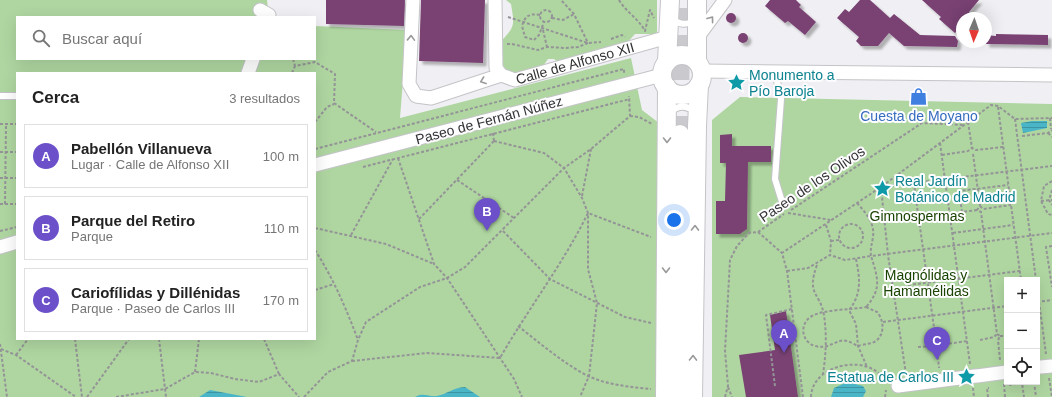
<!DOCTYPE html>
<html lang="es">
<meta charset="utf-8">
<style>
:root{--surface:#fff;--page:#f6f6f6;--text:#222;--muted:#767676;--line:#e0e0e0;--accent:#6c50ca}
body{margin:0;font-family:Helvetica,sans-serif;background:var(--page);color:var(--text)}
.controls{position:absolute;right:12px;bottom:12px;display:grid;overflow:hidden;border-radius:0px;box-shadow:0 4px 16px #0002}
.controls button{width:36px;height:36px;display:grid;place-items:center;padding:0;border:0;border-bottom:1px solid var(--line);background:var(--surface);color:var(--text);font:20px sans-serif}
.compass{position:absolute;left:956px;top:12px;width:36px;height:36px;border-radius:50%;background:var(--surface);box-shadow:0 4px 16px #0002;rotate:182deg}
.you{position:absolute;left:674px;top:220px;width:14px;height:14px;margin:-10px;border:3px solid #fff;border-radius:50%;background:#1a73e8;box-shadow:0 0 0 6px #1a73e833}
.badge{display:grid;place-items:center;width:26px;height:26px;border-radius:50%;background:var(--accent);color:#fff;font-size:13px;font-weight:700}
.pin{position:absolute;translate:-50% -33px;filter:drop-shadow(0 1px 2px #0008)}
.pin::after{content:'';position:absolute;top:21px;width:14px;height:12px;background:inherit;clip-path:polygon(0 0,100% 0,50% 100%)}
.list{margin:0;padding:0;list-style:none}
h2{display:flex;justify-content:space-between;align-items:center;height:52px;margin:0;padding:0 16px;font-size:17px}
h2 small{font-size:13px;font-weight:400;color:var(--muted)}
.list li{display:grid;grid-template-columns:26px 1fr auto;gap:12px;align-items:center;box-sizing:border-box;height:64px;margin:0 8px 8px;padding:0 8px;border:1px solid var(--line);border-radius:0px}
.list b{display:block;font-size:15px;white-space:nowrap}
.list p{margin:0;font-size:13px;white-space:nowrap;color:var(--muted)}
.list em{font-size:13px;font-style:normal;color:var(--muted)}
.icon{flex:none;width:22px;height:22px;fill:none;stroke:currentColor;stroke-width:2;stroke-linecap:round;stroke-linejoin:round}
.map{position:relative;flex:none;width:1052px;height:397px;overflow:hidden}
.search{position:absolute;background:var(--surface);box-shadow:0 4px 16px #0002;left:16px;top:16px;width:300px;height:44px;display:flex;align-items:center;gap:10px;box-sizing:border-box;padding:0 14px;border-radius:0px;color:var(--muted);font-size:15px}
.panel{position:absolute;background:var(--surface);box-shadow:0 4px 16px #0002;left:16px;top:72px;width:300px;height:268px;border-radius:0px}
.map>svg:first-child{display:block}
.green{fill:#afd6a1;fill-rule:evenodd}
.water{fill:url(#water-rules)}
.building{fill:#794273;filter:url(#shadow)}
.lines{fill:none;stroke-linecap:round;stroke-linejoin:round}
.secondary-tunnel{stroke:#cacace;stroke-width:18;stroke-dasharray:18 9;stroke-linecap:butt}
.lane-casing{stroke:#c4c4c8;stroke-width:8}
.street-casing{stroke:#c4c4c8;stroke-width:15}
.secondary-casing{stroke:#c4c4c8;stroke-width:20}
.path{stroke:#949497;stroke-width:2;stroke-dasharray:3 2;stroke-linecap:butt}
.lane{stroke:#fff;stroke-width:6}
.street{stroke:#fff;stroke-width:13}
.secondary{stroke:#fff;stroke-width:18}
.oneway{stroke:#99999a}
.labels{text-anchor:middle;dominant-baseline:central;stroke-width:4;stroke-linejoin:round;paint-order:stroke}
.street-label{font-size:14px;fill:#333335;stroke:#fdfdff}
.culture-label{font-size:14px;fill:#0d838f;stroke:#fdfdff;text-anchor:start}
.shop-label{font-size:14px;fill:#366cbe;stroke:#fdfdff}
.park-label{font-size:14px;fill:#194400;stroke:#fdfdff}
</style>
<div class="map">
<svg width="1052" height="397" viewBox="0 0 1052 397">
<defs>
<pattern id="water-rules" width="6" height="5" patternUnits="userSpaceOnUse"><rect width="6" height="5" fill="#49b5c7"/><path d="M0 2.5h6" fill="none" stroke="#3d94a2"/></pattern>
<filter id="shadow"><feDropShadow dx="3.5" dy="3.5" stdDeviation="1" flood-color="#0004"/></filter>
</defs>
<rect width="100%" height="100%" fill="#f0f0f4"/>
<!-- green -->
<g class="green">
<path d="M 0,0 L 267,0 L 269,17 L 17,17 L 17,59 L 315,59 L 315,26 L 407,30 L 400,118 L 631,58 L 642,110 L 659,123 L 657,397 L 0,397 ZM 17,73 L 315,73 L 315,339 L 17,339 Z"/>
<path d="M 506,0 L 657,0 L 657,34 L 635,34 L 624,46 L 558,62 L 554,59 L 548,59 L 543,66 L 517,75 L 509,73 L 502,64 L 502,40 C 516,26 514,23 511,4 Z"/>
<path d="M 740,97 L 1052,104 L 1052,397 L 712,397 L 712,120 ZM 1007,280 L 1037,280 L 1037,382 L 1007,382 Z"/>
</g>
<!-- water -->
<g class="water">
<path d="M 1032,121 L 1047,121 L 1047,128 L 1023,133 L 1021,123 Z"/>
<path d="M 847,382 L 863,386 L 866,391 L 863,397 L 831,397 L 834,388 Z"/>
<path d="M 465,387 L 480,397 L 415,397 C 423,392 429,397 437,396 C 447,394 452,388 465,387 Z"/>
<path d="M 210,390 L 247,397 L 199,397 Z"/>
</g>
<!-- building -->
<g class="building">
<path d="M 326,0 L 405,0 L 404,26 L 326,24 Z"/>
<path d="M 421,0 L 485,0 L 483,63 L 419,61 Z"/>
<path d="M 770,0 L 796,0 L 801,5 L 799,7 L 816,22 L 805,35 L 788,21 L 785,23 L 765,6 Z"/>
<path d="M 860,0 L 870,0 L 890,18 L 894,14 L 920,35 L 955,36 L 958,41 L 957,47 L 904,46 L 889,33 L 878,46 L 861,46 L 856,41 L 859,37 L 837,18 L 845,9 L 849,12 Z"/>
<path d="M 922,0 L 979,0 L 969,12 L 976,18 L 962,18 L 962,25 L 955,33 L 939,19 L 941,17 Z"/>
<circle cx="731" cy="18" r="5"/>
<circle cx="743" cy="38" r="5"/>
<path d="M 996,34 L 1048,35 L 1048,45 L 986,44 L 986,35 L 996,36 Z"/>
<path d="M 732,134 L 732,146 L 771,146 L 771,162 L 748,162 L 747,229 L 740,234 L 716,234 L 716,201 L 725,201 L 726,163 L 720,163 L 720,135 Z"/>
<path d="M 786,311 L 798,397 L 746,397 L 739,355 L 775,350 L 770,315 Z"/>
</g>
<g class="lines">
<!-- secondary-tunnel -->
<path class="secondary-tunnel" d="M 680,134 L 681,0"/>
<defs>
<g id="lane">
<path d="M 672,18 C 678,25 688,26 695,19"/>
<path d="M 775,72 L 781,99 L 775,179 L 783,205"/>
<path d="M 0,96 L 17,96"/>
<path d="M 671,112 C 678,105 686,105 694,111"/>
</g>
<g id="street">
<path id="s1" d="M 413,0 L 409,84 L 416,96 L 431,98 L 501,75 L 515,80 L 668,37"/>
<path d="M 495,0 L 496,68 L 501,75"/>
<path d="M 260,10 L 269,15 L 268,17"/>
<path d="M 697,38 L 725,0"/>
<path d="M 702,71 L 1052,75"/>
<path d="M 248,73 L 253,59"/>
<path d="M 315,165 L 662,75"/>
<path d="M 0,247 L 17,242"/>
<path d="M 1041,367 L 1052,366"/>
<path d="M 977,376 L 1007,372"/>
<path d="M 898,386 L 975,376"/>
</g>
<g id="secondary">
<circle cx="682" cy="75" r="20"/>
<path d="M 697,61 L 697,0"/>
<path d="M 667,62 L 670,0"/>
<path d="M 665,397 L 667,87"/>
<path d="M 678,397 L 680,360 L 680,134"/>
<path d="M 693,397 L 697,126 L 699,85"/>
</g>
</defs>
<!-- lane casing -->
<use href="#lane" class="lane-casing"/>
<!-- street casing -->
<use href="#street" class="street-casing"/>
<!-- secondary casing -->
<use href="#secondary" class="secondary-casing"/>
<!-- path -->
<g class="path">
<path d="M 619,0 C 626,12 638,18 645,31 L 650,10 L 654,18"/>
<circle cx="546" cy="16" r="6"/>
<path d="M 540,15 C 529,13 525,16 522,26 L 525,37 L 534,40 L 539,35 L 544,22"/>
<path d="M 508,17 L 588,43 L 601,42"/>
<path d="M 552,18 L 563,20 L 574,14"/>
<path d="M 543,30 L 547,47"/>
<path d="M 611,39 L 622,35 L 625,37"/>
<path d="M 507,44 L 512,44 L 538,50 L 547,47 L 566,48 L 578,47 L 588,43 L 574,14 L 561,0"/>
<path d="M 293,59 L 295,66 L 315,62 L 335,74 L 334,103 L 376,132"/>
<path d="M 292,73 L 295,66"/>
<path d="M 998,107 L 1021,280"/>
<path d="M 630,116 L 639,117 L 652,124"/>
<path d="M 1050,118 L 1051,129"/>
<path d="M 1015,119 L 1036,280"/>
<path d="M 315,122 L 327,107 L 334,104"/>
<path d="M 968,122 L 972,148"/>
<path d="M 0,124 L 17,124"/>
<path d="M 493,133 L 494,141"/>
<path d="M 1048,133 L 1052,137"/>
<path d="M 1022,136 L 1048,133 L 1052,130"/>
<path d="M 494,141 L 544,153 L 564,168 L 582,198 L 588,213 L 588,269 L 597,303 L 589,376 L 580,397"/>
<path d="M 940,143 L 970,364"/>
<path d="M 315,149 L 624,69 L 624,73"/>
<path d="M 0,152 L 17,152"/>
<path d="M 973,154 L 980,206 L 977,210 L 981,212 L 997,334 L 1000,336 L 998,340 L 1000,360"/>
<path d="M 942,155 L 968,151 L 972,148 L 976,150 L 1003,147"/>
<path d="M 398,158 L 434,264 L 447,278 L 514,379 L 522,397"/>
<path d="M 363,167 L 630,99"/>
<path d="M 0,178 L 17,178"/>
<path d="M 457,180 L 514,218"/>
<path d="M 1052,181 L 1044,186 L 1041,201 L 1048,214 L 1052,215"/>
<path d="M 914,183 L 918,214 L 915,217 L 919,220 L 936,342 L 939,345 L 937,349 L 939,368"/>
<path d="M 1052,190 L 1049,200 L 1052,205"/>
<path d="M 582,196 L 591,149"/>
<path d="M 1041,201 L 1052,200"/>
<path d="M 857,203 C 866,213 875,223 873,237 C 872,244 870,249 871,256 L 1052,233"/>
<path d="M 0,204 L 17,204"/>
<path d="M 5,204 L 6,124"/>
<path d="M 980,206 L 983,209 L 1011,205"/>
<path d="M 791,210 L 922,123 L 965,125"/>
<path d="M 977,210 L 962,212 L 959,191 L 1008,185"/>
<path d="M 788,213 L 831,220"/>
<path d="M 419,219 L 494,141"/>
<path d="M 919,220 L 922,217 L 950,214"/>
<circle cx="851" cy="236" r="12"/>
<path d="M 826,225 L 831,241 L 830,255"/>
<path d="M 315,228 L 386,244 L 434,264"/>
<path d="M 0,231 L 17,227"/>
<path d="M 503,231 L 550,279 L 625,317 L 651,323"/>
<path d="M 758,232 L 782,253"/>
<path d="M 953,233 L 1013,225"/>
<path d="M 351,235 L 393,159"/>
<path d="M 831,241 L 839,240"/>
<path d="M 1052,246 L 1046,247 L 1052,287"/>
<path d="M 315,250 C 333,278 346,308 358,340"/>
<path d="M 856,259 C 860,278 862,294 849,310 L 856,324 L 858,346 L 867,367"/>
<path d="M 817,265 C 806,295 820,292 824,315 C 827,336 826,354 823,374"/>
<path d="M 787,271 L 808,268 L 830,255 L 845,260 L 871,256 C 878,278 882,289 866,307"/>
<path d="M 908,285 L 1020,271"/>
<path d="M 1037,287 L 1046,354"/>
<path d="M 315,290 L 334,284"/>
<path d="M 1037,302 L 1052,300"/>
<path d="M 866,307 L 877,312 C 884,320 885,334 876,341 C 872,344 863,344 858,346 C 855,345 851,342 847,341 C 837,338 830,350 815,346 C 801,342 799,323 812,316 C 825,309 851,310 866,307 Z"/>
<path d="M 883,322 L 1007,306"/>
<path d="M 518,326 C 541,344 563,363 588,376 C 608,385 630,387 651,389"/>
<path d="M 1000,336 L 1007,336"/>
<path d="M 75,339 L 82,397"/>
<path d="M 159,339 L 166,397"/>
<path d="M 264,339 L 279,374"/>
<path d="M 980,340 L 994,337 L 997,334"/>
<path d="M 0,344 L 7,397"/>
<path d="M 939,345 L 968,341"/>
<path d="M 918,347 L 933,346 L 936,348"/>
<path d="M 1,349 L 16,355 L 76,397"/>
<path d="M 16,355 L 28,339"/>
<path d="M 352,361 L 427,353 L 500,358 C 528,309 563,264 588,213 L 651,237"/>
<path d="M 195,372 L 199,339"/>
<path d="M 906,374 L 888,255 L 881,187 L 991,105 L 998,106 L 1015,119 L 1052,118"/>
<path d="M 1049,378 L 1052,397"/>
<path d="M 1034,382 L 1036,397"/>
<path d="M 1004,384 L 1005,397"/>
<path d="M 1009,385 L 1022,383 L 1024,397"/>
<path d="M 775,386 L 766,315 L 792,309"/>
<path d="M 728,387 L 732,397"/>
<path d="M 973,388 L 974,397"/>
<path d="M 87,397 L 129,339"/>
<path d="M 116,397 L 165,389 L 195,372 L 211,373 L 235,379 L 259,382 L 279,374 L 299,397"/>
<path d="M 304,397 L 328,372 L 352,361 L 358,340 L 366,322 L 420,287 L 447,278 L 465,267 L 564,168 L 591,149 L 630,116 L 629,96"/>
<path d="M 725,397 L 728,386 L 725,351 L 730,260 L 737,246 L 749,233 L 758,232 L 784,214"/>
<path d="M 803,397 L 787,271 L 782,253 L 881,187 L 1052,166"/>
<path d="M 811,397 C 812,362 874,352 886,384"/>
<path d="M 885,397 L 886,390"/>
<path d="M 988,397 L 987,388 L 989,388"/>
</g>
<!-- lane -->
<use href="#lane" class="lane"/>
<!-- street -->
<use href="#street" class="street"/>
<!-- secondary -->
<use href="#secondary" class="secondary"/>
</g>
<!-- one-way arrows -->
<defs><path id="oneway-chevron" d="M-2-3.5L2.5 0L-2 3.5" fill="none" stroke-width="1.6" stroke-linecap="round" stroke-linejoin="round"/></defs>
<g class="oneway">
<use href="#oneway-chevron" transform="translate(711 19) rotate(-53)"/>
<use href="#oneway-chevron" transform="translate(411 38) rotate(-88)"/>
<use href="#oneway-chevron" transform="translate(483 81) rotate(160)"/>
<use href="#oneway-chevron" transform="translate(667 140) rotate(90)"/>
<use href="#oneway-chevron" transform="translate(695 228) rotate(-89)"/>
<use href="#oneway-chevron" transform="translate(666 270) rotate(90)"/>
<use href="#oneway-chevron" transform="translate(693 358) rotate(-89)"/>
</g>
<!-- icons -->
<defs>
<symbol id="sight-bare" viewBox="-9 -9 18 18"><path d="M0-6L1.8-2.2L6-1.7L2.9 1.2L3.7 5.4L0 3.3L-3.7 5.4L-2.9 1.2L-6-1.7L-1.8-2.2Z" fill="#0f9aa8" stroke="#fdfdff" stroke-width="2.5" paint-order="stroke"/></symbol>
<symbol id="shop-bare" viewBox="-9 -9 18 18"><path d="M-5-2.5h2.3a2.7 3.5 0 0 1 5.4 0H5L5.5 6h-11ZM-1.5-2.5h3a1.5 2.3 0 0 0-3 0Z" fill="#3f7fe0" stroke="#fdfdff" stroke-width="2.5" paint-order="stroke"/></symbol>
</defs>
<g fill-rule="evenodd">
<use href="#sight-bare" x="724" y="70" width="25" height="25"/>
<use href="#shop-bare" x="906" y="84" width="25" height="25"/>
<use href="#sight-bare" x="870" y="176" width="25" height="25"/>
<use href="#sight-bare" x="954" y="364" width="25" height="25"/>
</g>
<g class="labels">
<!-- street labels -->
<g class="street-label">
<text stroke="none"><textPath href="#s1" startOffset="264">Calle de Alfonso XII</textPath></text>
<text transform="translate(489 120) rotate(-15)">Paseo de Fernán Núñez</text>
<text transform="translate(812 184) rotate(-34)">Paseo de los Olivos</text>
</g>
<!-- culture labels -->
<g class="culture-label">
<text x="749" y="75">Monumento a<tspan x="749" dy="16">Pío Baroja</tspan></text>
<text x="895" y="181">Real Jardín<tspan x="895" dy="16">Botánico de Madrid</tspan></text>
<text x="954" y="377" text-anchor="end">Estatua de Carlos III</text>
</g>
<!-- shop labels -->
<g class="shop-label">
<text x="919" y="116">Cuesta de Moyano</text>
</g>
<!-- park labels -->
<g class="park-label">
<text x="917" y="216">Gimnospermas</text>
<text x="926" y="275">Magnólidas y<tspan x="926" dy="16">Hamamélidas</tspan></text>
</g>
</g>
</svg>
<div class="controls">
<button>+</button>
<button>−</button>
<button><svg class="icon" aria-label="locate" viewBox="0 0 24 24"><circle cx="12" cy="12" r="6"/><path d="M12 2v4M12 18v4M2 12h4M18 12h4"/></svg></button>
</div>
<svg class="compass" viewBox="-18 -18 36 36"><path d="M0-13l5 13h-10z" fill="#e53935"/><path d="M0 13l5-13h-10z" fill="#767676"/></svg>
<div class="you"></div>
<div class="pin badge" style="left:784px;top:353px">A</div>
<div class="pin badge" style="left:487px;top:231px">B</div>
<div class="pin badge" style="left:937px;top:360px">C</div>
<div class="search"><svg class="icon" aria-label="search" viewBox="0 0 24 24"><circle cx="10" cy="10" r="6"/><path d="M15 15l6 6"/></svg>Buscar aquí</div>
<section class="panel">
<h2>Cerca<small>3 resultados</small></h2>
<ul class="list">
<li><span class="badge">A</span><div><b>Pabellón Villanueva</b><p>Lugar · Calle de Alfonso XII</p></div><em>100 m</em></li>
<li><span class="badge">B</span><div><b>Parque del Retiro</b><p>Parque</p></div><em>110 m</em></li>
<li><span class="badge">C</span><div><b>Cariofílidas y Dillénidas</b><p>Parque · Paseo de Carlos III</p></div><em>170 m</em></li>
</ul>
</section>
</div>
